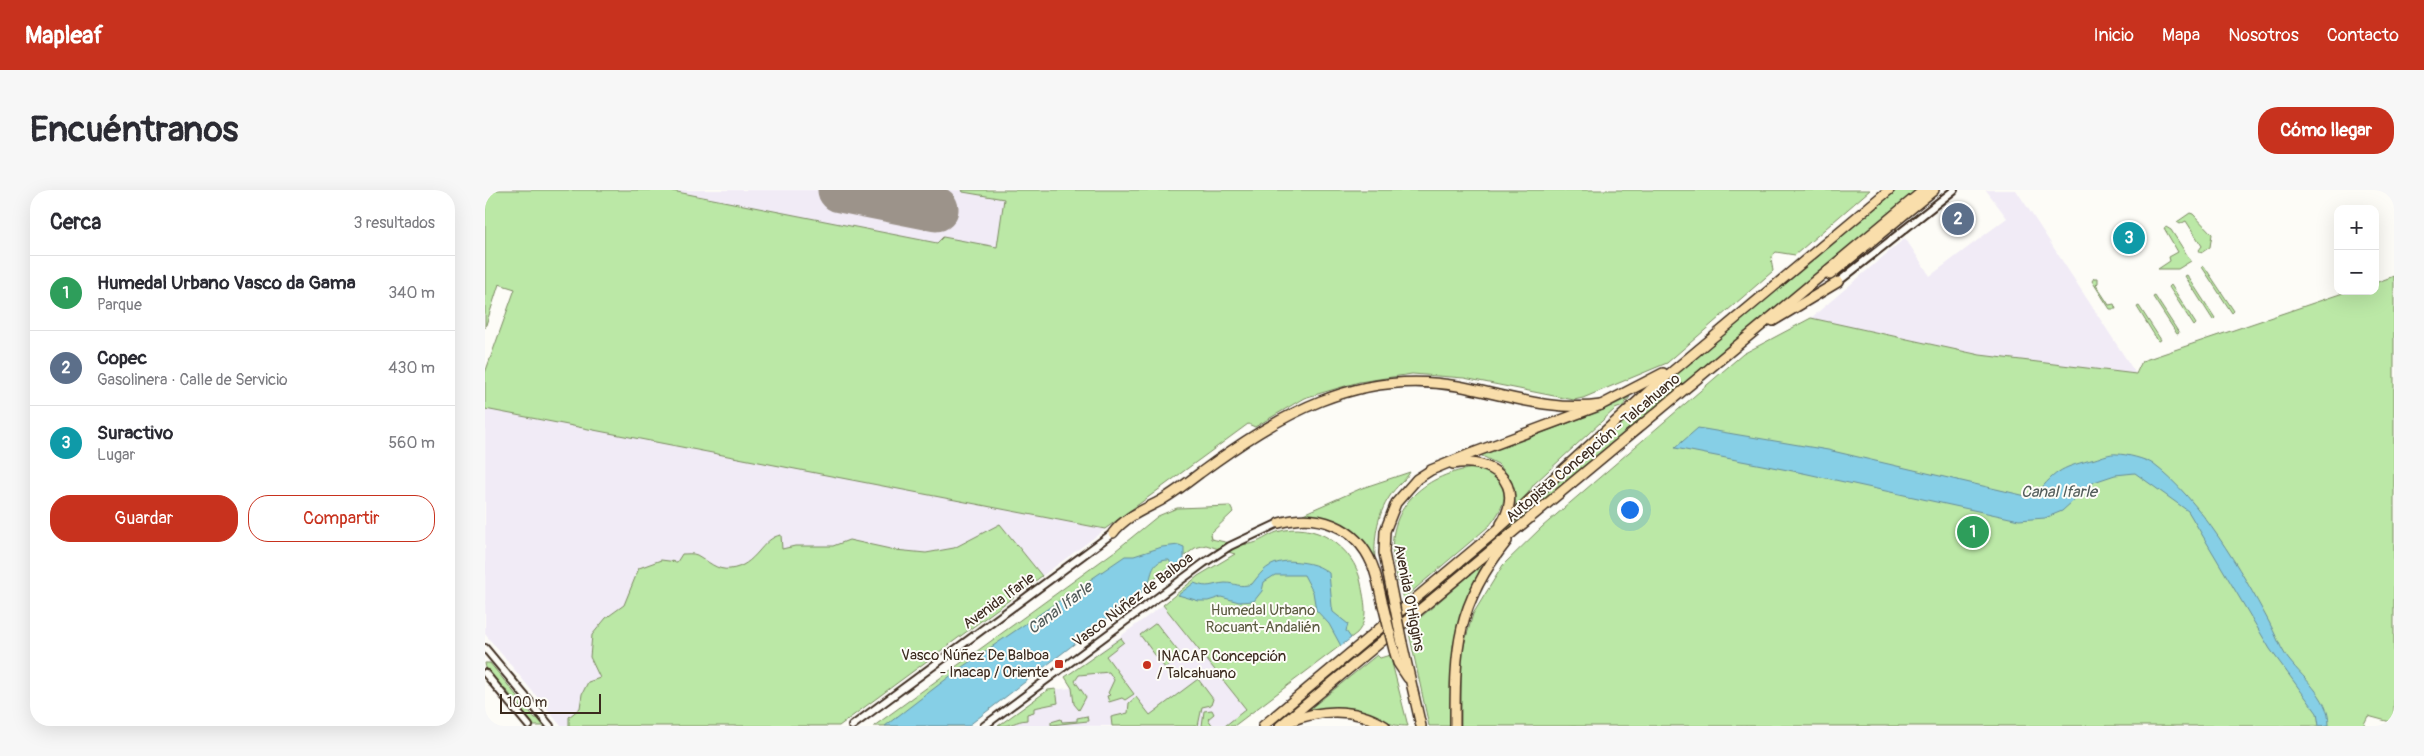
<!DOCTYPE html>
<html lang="es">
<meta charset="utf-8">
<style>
:root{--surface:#fff;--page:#f7f7f7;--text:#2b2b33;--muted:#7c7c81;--line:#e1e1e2;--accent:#c8321e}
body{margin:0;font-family:Pangolin,sans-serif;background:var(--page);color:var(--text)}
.controls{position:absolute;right:15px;top:15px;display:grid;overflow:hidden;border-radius:10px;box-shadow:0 5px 20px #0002}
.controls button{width:45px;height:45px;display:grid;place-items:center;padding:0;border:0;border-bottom:1px solid var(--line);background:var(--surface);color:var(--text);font:25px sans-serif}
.scale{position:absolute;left:15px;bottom:12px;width:101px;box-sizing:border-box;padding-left:5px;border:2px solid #3b2a1e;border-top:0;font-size:14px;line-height:18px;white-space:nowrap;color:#3b2a1e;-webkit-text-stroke:4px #fdfcf7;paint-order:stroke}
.you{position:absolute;left:1144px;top:319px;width:18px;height:18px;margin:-12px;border:4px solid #fff;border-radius:50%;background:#1a73e8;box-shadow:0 0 0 8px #1a73e833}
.badge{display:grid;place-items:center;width:32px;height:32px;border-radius:50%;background:var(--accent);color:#fff;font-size:16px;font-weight:700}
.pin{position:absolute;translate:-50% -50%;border:2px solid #fff;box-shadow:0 1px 5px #0006}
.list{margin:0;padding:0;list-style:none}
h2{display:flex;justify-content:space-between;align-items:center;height:65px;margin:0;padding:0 20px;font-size:21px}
h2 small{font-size:16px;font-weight:400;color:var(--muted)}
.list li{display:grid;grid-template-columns:32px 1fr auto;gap:15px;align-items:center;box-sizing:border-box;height:75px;padding:0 20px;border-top:1px solid var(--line)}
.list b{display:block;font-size:19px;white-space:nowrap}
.list p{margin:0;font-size:16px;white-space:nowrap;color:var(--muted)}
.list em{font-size:16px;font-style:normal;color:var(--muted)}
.actions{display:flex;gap:10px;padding:15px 20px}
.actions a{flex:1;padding:11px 0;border:1px solid var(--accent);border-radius:20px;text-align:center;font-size:18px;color:var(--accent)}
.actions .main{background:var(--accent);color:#fff}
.map{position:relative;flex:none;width:1909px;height:536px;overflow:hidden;border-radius:20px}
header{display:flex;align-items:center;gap:30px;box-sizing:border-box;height:70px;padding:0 25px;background:var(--accent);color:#fff}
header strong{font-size:24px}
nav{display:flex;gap:28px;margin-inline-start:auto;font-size:18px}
.intro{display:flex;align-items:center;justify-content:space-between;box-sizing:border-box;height:120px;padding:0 30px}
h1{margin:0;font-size:35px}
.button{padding:12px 22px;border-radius:20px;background:var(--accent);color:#fff;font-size:18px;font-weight:700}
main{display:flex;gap:30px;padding:0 30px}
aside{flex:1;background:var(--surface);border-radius:20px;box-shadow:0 5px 20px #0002}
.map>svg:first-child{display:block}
.built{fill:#f1ebf6}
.green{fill:#bbe8a6;stroke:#7b8962}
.water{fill:#86cfe6;stroke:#688d96}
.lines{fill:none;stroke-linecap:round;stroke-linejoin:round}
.taxiway{stroke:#9c938a;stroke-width:19}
.runway{stroke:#9c938a;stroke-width:45}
.minor-casing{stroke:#3b2a1e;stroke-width:10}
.major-casing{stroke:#3b2a1e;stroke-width:12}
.minor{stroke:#fdfcf7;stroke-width:6}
.major{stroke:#f9deab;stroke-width:9}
.major-bridge-casing{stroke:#3b2a1e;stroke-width:12;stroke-linecap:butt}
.major-bridge{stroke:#f9deab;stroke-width:9}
.poi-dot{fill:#c8321e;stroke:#fdfcf7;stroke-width:2}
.labels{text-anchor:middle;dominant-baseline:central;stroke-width:4;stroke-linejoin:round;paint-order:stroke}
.street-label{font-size:15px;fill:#3b2a1e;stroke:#fdfcf7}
.park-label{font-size:15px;fill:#5b5a40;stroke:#fdfcf7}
.poi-label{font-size:15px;fill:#3b2a1e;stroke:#fdfcf7;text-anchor:end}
.water-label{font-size:16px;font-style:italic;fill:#525c5a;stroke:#fdfcf7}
</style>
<header>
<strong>Mapleaf</strong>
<nav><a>Inicio</a><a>Mapa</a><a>Nosotros</a><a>Contacto</a></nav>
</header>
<div class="intro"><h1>Encuéntranos</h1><a class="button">Cómo llegar</a></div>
<main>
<aside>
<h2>Cerca<small>3 resultados</small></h2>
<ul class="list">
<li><span class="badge" style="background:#2e9e5b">1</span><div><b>Humedal Urbano Vasco da Gama</b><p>Parque</p></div><em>340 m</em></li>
<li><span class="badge" style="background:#5c6f8a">2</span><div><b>Copec</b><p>Gasolinera · Calle de Servicio</p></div><em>430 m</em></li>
<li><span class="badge" style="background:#0f9aa8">3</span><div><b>Suractivo</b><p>Lugar</p></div><em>560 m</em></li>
</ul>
<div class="actions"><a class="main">Guardar</a><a>Compartir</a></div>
</aside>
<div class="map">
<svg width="1909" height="536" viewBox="0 0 1909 536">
<rect width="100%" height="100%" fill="#fdfcf7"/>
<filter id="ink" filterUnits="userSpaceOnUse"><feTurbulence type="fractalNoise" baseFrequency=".02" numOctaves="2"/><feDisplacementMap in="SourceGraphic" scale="10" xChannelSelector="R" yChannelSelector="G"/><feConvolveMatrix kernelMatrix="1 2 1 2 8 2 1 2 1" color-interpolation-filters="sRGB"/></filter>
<g filter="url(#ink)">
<!-- built -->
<g class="built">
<path d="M 0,0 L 1385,0 L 1310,65 L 1291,62 L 1287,65 L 1286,68 L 1288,81 L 1182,173 L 1098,208 L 1089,210 L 979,188 L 927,184 L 902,187 L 848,198 L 819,208 L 770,237 L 763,234 L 354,536 L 76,536 L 0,444 L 0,183 L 30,99 L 14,94 L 0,138 Z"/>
<path d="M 1501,0 L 1531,0 L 1651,184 L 1495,165 L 1326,128 L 1420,48 L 1445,86 L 1522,28 Z"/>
<path d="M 678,415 L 765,523 L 749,536 L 513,536 L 563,500 L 586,498 L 580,487 Z"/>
</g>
<!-- green -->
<g class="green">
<path d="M 0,0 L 182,0 L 452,53 L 458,47 L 512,57 L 519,9 L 478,2 L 477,0 L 1385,0 L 1310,65 L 1291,62 C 1284,67 1287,73 1288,81 L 1182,173 L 1098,208 L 1089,210 L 979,188 L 927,184 L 874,192 L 819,208 L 770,237 L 763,234 L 620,339 L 0,219 L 0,183 L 30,99 L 14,94 L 0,138 Z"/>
<path d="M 1412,0 L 1433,0 L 919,427 L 918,424 L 1021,338 L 1179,193 Z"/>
<path d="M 1705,23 L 1708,24 L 1727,44 L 1725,57 L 1716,63 L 1714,60 L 1717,56 L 1701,31 L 1695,34 L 1692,32 Z"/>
<path d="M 1681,37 L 1686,40 L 1706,71 L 1693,79 L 1673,79 L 1685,71 L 1684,67 L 1693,62 L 1679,38 Z"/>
<path d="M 1719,76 L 1749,121 L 1747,123 L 1717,77 Z"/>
<path d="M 1702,85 L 1730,128 L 1728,130 L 1700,86 Z"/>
<path d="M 1909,86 L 1909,533 L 1883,526 L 1878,536 L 976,536 L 976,465 L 988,424 L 1018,375 L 1057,337 L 1258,164 L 1326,128 L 1495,165 L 1651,184 L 1657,171 L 1864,101 L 1890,101 L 1890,93 Z"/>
<path d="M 1609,88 L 1613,88 L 1613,93 L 1611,95 L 1624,115 L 1629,114 L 1631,119 L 1625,119 L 1623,116 L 1607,91 Z"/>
<path d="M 1686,95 L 1711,134 L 1709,136 L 1684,97 Z"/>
<path d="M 1670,106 L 1694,143 L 1692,144 L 1668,107 Z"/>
<path d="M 1654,116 L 1676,150 L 1673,151 L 1652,117 Z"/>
<path d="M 1145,207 L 1138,216 L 1130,219 L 1049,294 L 1043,303 L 1031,315 L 1023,285 L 1013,274 L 995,265 L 1114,222 Z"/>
<path d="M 990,278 C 1027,287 1026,310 1004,336 L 918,409 C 914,395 910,381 908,367 C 902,315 943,283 990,278 Z"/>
<path d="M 925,282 C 921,290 910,297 905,306 C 891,326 889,350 890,374 L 846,330 L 818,324 L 877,298 Z"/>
<path d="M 745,316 L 748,322 L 725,344 L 726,349 C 737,351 753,356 764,354 C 774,353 783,345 792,342 C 829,330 869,356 876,393 C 879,411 885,428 872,443 L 749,536 L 740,536 L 761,519 L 678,415 L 713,386 L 750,364 L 721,355 L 710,358 L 478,536 L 389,536 L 630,361 L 673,326 L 692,318 Z"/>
<path d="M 515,334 L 557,386 L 354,536 L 84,536 L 84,527 L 95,518 L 97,504 L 103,492 L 115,488 L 105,467 L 107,445 L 121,428 L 139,415 L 154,378 L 176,370 L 192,372 L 197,364 C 202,364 208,363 212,365 C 223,371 232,381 245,379 C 272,376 276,348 296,345 L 297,359 L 310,356 L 348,356 L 364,350 L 410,360 L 441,363 L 469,358 Z"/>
<path d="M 997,375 L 984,404 L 968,455 L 965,536 L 944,536 L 923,438 Z"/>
<path d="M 671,433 L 696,465 L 680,478 L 655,445 Z"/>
<path d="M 636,448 L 639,452 L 621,466 L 649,504 L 640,510 L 637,508 L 624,512 L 622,506 L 625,505 L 623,503 L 629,490 L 624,482 L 594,485 L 590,491 L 601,507 L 594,520 L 589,514 L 587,498 L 580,487 Z"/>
<path d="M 892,465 L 895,468 L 905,465 L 923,536 C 903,536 904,532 887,524 C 865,515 843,517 821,522 Z"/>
<path d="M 0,473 L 5,473 L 50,528 L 55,528 L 61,536 L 49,536 L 22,501 C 14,497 0,482 0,473 Z"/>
<path d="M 713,489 L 728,509 L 726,515 L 717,517 L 713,536 L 627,536 L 626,527 L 643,523 L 644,513 L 651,507 L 665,525 Z"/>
<path d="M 571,499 L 573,513 L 549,518 L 549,522 L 542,524 L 542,530 C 530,531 528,536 513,536 L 563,500 Z"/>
<path d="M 727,520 L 729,524 L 723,529 L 728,536 L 717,536 L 719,521 Z"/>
<path d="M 602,526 L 603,531 L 566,535 L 566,532 L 576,529 L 577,532 L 592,531 L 592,528 Z"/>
</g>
<!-- water -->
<g class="water">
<path d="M 1213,238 L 1343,260 L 1541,306 L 1551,305 C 1571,279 1579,277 1610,269 C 1617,267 1625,263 1632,264 C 1641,264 1661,269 1668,274 C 1716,310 1756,380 1784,432 C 1790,443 1794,455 1801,466 C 1816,487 1844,506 1844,535 L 1834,536 L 1832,523 L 1785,459 L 1703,321 L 1650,283 L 1630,285 L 1609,292 L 1577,321 L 1560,328 L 1534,330 L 1318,283 L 1190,258 Z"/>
<path d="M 694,355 L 699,357 L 699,371 L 703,376 L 687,388 L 684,385 L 683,379 L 686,374 L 684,370 C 666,370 667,384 663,397 L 483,536 L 400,536 L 477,477 L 640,366 L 649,366 L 677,357 Z"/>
<path d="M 802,371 C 818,372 832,373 844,383 L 847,417 L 848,422 L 863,434 L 861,441 L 866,448 L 856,456 L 844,434 L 831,420 L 828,402 L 819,385 L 790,385 L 779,392 L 777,401 L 769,411 L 754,412 L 736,407 L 723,411 L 714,411 L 693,405 L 709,393 C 724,399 726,394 740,393 C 751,393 753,398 767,394 C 778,380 783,373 802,371 Z"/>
</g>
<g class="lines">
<!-- taxiway -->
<path class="taxiway" d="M 392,7 L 408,6 L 427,0"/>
<!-- runway -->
<path class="runway" d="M 355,0 L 451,19"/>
<defs>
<g id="minor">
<path d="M 1353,92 L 1469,0"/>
<path d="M 0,458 L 65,536"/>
<path d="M 0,483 L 44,536"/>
<path d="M 367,536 L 628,343"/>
<path d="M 499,536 L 719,373 L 745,356 L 794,333"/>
</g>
<g id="major">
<path d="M 1345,85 L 1449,0"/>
<path d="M 1288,131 L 1353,92"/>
<path d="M 968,274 C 1008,267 1041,294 1016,334"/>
<path d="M 794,333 C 832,322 871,336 887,374 C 892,386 894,398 897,411"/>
<path d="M 628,343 C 640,327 658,320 675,311 C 689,303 702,293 715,283 C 794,225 872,178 973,196 C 1020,205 1068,222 1116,215"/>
<path d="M 907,403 L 899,363 L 900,341 L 911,313 L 932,289 L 946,280 L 985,264 L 1116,215 L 1178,183"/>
<path d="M 917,453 L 936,536"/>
<path d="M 909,460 L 913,473 L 923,488"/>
<path d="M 803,532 C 836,519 869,517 900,536"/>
<path d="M 778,536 L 1010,342 L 1164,201 L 1404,0"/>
<path d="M 795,536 L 1439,0"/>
<path d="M 970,536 C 970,458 971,415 1022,351"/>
</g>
</defs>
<!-- minor casing -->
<use href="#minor" class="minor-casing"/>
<!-- major casing -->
<use href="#major" class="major-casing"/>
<!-- minor -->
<use href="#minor" class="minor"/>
<!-- major -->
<use href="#major" class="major"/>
<defs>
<g id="major-bridge">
<path d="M 907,403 L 917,453"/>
<path d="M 897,411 L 909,460"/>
</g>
</defs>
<!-- major-bridge casing -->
<use href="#major-bridge" class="major-bridge-casing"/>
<!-- major-bridge -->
<use href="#major-bridge" class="major-bridge"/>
</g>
</g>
<!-- markers -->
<g class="poi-dot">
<rect x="569" y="469" width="10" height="10" rx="2.5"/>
<circle cx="662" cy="475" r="5"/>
</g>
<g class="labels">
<!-- street labels -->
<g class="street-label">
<text transform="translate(1108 258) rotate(-40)">Autopista Concepción - Talcahuano</text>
<text transform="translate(924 408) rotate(79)">Avenida O'Higgins</text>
<text transform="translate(648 410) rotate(-37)">Vasco Núñez de Balboa</text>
<text transform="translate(514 411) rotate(-36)">Avenida Ifarle</text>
</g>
<!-- park labels -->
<g class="park-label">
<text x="778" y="420">Humedal Urbano<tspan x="778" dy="17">Rocuant-Andalién</tspan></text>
</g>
<!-- poi labels -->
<g class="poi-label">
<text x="564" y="465">Vasco Núñez De Balboa<tspan x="564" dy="17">- Inacap / Oriente</tspan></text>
<text x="672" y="466" text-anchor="start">INACAP Concepción<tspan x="672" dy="17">/ Talcahuano</tspan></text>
</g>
<!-- water labels -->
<g class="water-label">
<text x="1574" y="302">Canal Ifarle</text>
<text transform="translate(575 418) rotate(-37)">Canal Ifarle</text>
</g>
</g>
</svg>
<div class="controls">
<button>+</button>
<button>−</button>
</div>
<div class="scale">100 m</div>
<div class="you"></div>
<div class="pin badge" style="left:1488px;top:342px;background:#2e9e5b">1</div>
<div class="pin badge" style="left:1473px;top:29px;background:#5c6f8a">2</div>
<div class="pin badge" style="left:1644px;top:48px;background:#0f9aa8">3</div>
</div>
</main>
